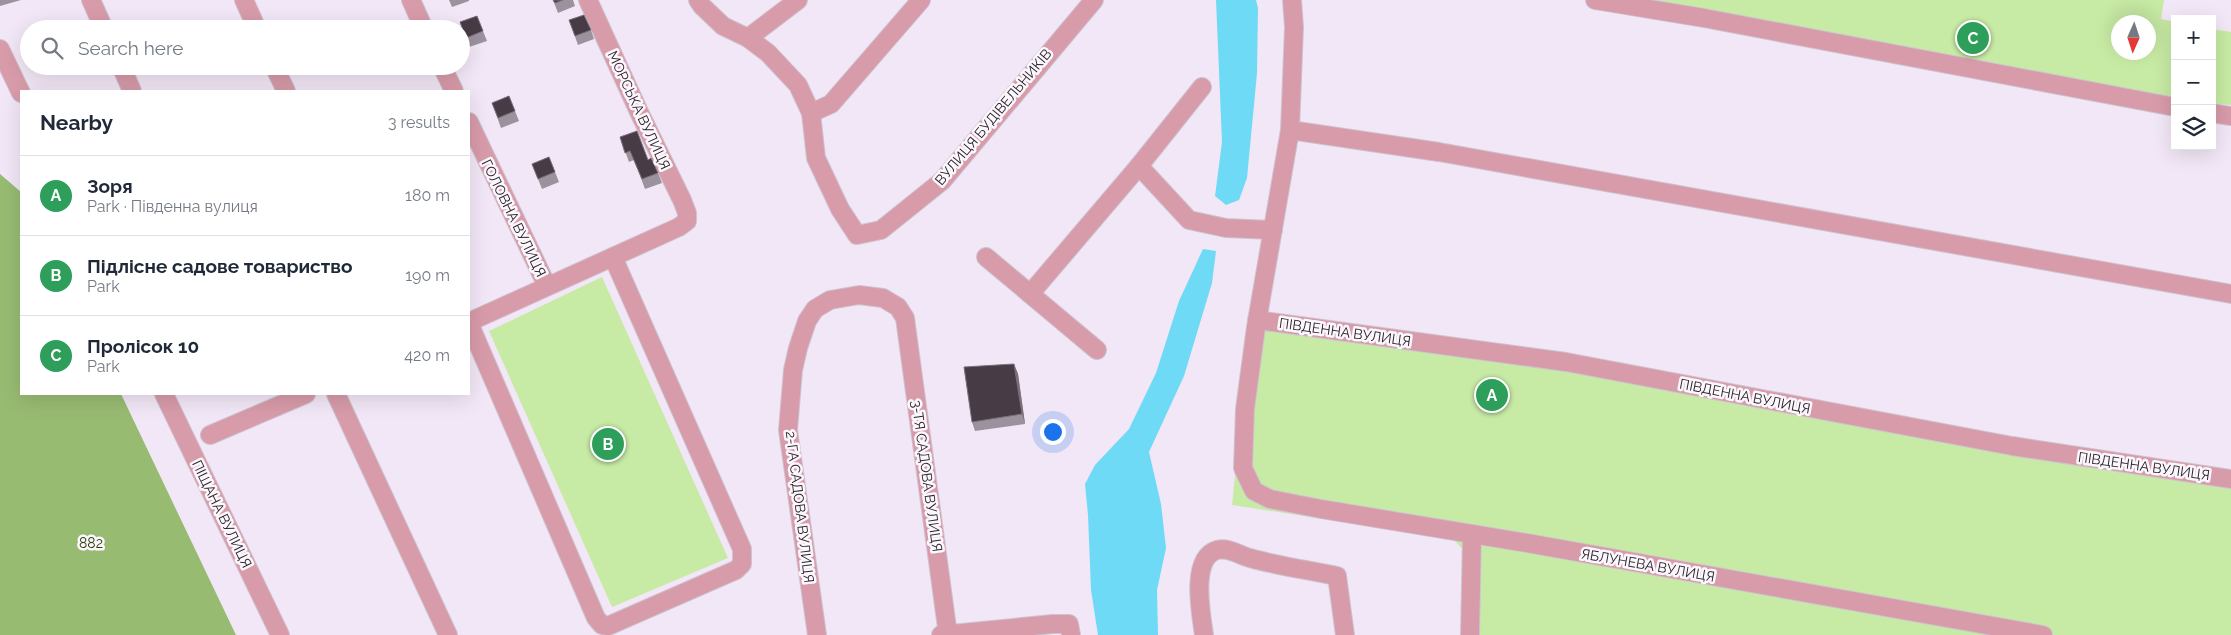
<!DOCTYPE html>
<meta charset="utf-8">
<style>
:root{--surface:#fff;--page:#f2f2f3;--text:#1f2937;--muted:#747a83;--line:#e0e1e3;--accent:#946f17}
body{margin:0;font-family:Raleway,sans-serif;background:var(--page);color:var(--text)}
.controls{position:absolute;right:15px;top:15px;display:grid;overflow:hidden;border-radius:0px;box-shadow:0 5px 20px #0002}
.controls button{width:45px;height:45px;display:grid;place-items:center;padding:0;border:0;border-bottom:1px solid var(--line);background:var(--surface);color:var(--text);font:25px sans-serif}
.compass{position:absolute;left:2111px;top:15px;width:45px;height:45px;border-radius:50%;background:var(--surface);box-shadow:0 5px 20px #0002;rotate:183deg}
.you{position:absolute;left:1052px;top:431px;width:18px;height:18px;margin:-12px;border:4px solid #fff;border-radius:50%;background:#1a73e8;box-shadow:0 0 0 8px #1a73e833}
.badge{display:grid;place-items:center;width:32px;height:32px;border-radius:50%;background:var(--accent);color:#fff;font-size:16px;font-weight:700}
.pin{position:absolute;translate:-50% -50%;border:2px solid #fff;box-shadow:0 1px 5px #0006}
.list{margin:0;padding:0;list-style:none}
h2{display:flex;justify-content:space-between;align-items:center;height:65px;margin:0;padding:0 20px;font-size:21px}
h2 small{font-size:16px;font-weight:400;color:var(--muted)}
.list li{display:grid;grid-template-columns:32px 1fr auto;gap:15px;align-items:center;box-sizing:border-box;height:80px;padding:0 20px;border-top:1px solid var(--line)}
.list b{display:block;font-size:19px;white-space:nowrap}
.list p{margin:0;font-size:16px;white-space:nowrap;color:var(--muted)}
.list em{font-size:16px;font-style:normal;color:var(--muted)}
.icon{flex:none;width:28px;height:28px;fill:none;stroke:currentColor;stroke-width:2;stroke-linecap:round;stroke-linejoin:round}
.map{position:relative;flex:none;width:2231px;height:635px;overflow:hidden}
.search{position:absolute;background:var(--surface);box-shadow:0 5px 20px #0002;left:20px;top:20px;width:450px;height:55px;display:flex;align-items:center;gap:12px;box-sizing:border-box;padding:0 18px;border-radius:28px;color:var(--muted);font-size:19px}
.panel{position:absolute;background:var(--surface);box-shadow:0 5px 20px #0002;left:20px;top:90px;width:450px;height:305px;border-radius:0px}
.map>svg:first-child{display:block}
.green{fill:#c7eaa4;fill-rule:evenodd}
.forest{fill:#98bb72}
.water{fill:#6edaf6}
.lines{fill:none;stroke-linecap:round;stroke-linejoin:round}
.minor-casing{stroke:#cdc4d1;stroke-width:20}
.minor{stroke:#d89ba9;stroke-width:18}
.wall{fill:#9c929e}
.shaded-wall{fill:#7a6f7b}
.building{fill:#473c46;stroke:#7a6f7b}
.labels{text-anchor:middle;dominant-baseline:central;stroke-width:5;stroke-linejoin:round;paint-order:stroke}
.street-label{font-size:14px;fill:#272328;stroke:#fbf7fd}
.park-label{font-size:14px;fill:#283e08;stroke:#fbf7fd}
</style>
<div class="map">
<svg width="2231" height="635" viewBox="0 0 2231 635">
<rect width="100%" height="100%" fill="#f2e7f6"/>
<!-- green -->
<g class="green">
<path d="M 1620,0 L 2164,0 L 2161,19 L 2175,22 L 2175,98 L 2126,91 ZM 2118,22 L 2148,22 L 2148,52 L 2118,52 Z"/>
<path d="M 2212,29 L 2231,32 L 2231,105 L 2212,103 Z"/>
<path d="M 602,277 L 728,558 L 612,607 L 489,331 Z"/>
<path d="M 1252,313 L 2231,476 L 2231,635 L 1465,635 L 1467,554 L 1453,539 L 1232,505 Z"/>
</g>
<!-- forest -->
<path class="forest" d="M 0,174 L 21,192 L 21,394 L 121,394 L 236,635 L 0,635 Z"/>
<!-- water -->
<g class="water">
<path d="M 1216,0 L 1256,0 L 1258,8 L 1257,73 L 1247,178 L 1239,200 L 1226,205 L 1215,196 L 1222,142 Z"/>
<path d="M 1203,249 L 1216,251 L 1212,283 L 1184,376 L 1149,452 L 1161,504 L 1166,548 L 1157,590 L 1158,635 L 1098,635 L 1091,590 L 1088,515 L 1085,484 L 1095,465 L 1129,429 L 1156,373 L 1179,301 Z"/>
</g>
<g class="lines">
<defs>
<g id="minor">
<path d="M 91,0 L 104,29"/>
<path d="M 244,0 L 257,29"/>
<path d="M 411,0 L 424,29"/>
<path d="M 698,0 L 702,6 L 723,26 L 748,38 L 768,53 L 798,85 L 811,113 L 816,158 L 840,209 L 857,235 L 881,230 L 942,181 L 1094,0"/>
<path d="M 1292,0 L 1294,27 L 1290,130 L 1256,327 L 1245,409 L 1243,468 L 1254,491 L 1270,499 L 1321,509 L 1527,543 L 2043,635"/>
<path d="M 1595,0 L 1704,18 L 2175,107"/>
<path d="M 748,38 L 798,0"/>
<path d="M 0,49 L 21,93"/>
<path d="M 121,66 L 132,91"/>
<path d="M 274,66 L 286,91"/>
<path d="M 442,66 L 454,91"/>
<path d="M 811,113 L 831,104 L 921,0"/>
<path d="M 2212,113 L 2231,116"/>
<path d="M 469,122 L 547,286"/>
<path d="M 1290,130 L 1439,152 L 2231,294"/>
<path d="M 1139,166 L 1189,220 L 1226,228 L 1273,230"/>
<path d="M 986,257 L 1097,350"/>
<path d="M 1030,294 L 1139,166 L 1202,87"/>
<path d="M 1257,320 L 1566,362 L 2012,446 L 2231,479"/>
<path d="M 469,322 L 679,227 L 687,221 L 687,213 L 682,200 L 639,112 L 588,0"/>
<path d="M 469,323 L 596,618 L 602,625 L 608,626 L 736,570 L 742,564 L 742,549 L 613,257"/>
<path d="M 164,394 L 280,635"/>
<path d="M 336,394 L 448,635"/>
<path d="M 210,435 L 306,394"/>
<path d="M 817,635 L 788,430 L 793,370 L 798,348 L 807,321 L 815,309 L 830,300 L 859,295 L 883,298 L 898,307 L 905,318 L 948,635"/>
<path d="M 941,635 L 1053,624 L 1069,624 L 1071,635"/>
<path d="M 1204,635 C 1201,614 1190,558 1217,550 C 1229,547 1239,555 1250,558 C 1278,566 1308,570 1337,576 L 1345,635"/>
<path d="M 1470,635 L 1472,534"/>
</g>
</defs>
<!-- minor casing -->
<use href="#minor" class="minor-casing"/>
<!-- minor -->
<use href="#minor" class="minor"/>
</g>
<!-- wall -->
<g class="wall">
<path d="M 0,0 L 21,0 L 0,6 Z"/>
<path d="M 449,0 L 469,0 L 469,1 L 452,7 Z"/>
<path d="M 553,0 L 573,0 L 575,6 L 558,13 Z"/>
<path d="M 477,16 L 487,41 L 469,47 L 460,22 Z"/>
<path d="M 569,20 L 591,30 L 594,39 L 578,45 Z"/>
<path d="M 509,96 L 519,121 L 501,128 L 492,103 Z"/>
<path d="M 620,137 L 648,160 L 658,173 L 662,183 L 645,189 L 634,160 L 629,162 Z"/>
<path d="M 549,157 L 559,182 L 542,189 L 532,164 Z"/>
<path d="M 1014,364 L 1018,374 L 1025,424 L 975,431 L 972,422 Z"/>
</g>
<!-- shaded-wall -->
<path class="shaded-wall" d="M 1014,364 L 1018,374 L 1025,424 L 1022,414 Z"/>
<!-- building -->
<g class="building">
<path d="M 553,0 L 563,0 L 555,3 Z"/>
<path d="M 584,15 L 591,30 L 575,36 L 569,20 Z"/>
<path d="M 477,16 L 483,31 L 466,38 L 460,22 Z"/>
<path d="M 509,96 L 515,111 L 498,118 L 492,103 Z"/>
<path d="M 637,131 L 648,160 L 651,158 L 658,173 L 642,179 L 630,151 L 625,153 L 620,137 Z"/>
<path d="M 549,157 L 555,172 L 538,179 L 532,164 Z"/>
<path d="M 1014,364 L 1022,414 L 972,422 L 964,367 Z"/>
</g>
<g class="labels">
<!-- street labels -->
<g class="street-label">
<text transform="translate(639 110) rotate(65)">МОРСЬКА ВУЛИЦЯ</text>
<text transform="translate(993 117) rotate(-50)">ВУЛИЦЯ БУДІВЕЛЬНИКІВ</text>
<text transform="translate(514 218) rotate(64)">ГОЛОВНА ВУЛИЦЯ</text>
<text transform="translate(1345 332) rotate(8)">ПІВДЕННА ВУЛИЦЯ</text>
<text transform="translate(1745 396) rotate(11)">ПІВДЕННА ВУЛИЦЯ</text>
<text transform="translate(2144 466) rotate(8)">ПІВДЕННА ВУЛИЦЯ</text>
<text transform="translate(927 476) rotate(82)">3-ТЯ САДОВА ВУЛИЦЯ</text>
<text transform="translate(800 507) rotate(83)">2-ГА САДОВА ВУЛИЦЯ</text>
<text transform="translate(222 514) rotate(64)">ПІЩАНА ВУЛИЦЯ</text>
<text transform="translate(1648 565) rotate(10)">ЯБЛУНЕВА ВУЛИЦЯ</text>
</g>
<!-- park labels -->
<g class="park-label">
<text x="91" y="543">882</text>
</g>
</g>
</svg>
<div class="controls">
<button>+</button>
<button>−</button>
<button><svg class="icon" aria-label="layers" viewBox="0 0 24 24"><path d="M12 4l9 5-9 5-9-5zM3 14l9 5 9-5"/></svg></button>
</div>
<svg class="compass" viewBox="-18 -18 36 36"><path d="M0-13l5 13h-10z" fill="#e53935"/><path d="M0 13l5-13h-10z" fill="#747a83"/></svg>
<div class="you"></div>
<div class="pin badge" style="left:1492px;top:395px;background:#2e9e5b">A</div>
<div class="pin badge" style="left:608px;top:444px;background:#2e9e5b">B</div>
<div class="pin badge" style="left:1973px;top:38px;background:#2e9e5b">C</div>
<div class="search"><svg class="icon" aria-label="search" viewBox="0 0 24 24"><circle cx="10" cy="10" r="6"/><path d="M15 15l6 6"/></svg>Search here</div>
<section class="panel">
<h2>Nearby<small>3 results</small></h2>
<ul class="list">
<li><span class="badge" style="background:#2e9e5b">A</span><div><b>Зоря</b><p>Park · Південна вулиця</p></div><em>180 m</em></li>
<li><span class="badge" style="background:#2e9e5b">B</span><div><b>Підлісне садове товариство</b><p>Park</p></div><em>190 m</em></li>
<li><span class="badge" style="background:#2e9e5b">C</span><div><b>Пролісок 10</b><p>Park</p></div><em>420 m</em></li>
</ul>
</section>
</div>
